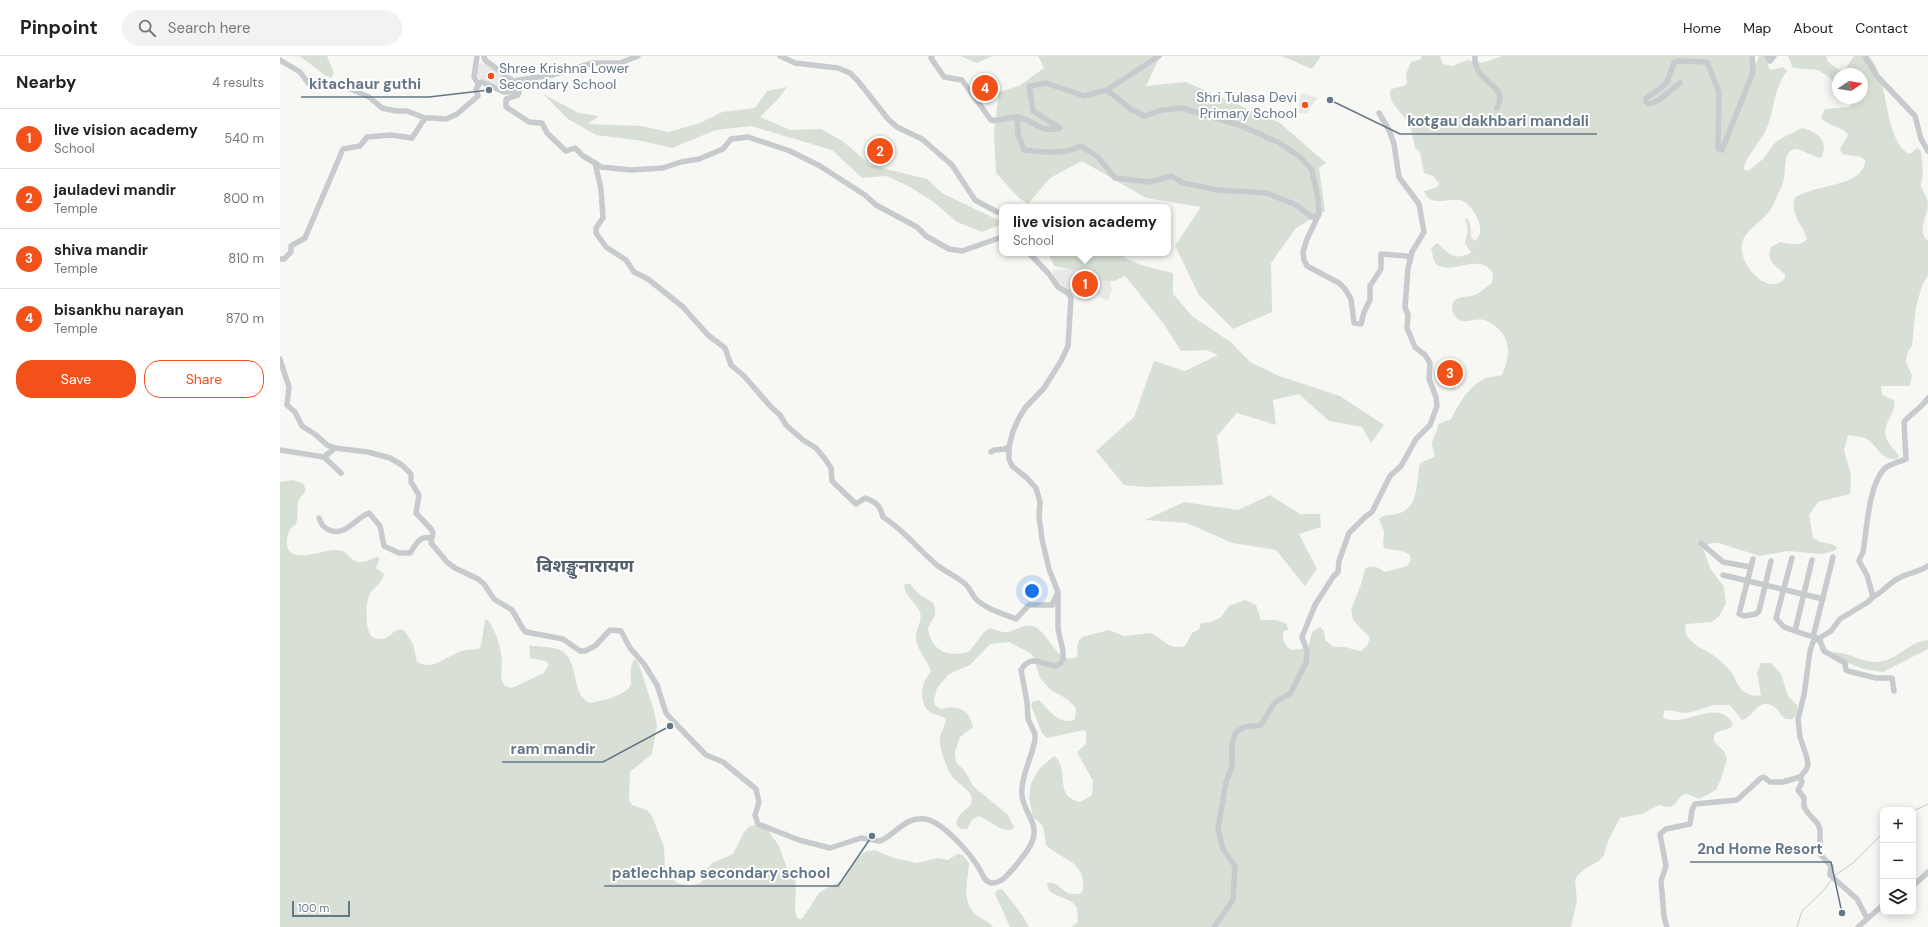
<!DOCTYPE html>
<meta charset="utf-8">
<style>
:root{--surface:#fff;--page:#f2f2f2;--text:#222;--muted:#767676;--line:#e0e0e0;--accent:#f2521a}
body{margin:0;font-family:"DM Sans","Noto Sans Devanagari",sans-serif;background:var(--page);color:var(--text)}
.controls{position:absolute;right:12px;bottom:12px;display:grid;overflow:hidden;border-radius:8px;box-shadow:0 2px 10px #0003}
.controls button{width:36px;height:36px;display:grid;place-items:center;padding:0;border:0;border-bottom:1px solid var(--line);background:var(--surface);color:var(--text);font:20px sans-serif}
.compass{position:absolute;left:1552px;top:12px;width:36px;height:36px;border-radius:50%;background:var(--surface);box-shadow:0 2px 10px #0003;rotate:78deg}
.scale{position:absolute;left:12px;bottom:10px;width:58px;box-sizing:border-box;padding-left:4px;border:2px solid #647788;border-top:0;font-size:11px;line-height:14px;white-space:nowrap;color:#647788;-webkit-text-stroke:3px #fff;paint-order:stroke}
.you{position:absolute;left:752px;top:535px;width:14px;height:14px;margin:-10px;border:3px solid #fff;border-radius:50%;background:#1a73e8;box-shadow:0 0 0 6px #1a73e833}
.badge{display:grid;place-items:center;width:26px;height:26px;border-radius:50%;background:var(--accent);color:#fff;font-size:13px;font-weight:700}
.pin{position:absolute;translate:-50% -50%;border:2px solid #fff;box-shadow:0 1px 4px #0006}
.popup{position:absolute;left:719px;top:148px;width:172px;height:52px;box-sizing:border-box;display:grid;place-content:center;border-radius:8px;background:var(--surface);filter:drop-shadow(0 1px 3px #0005);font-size:13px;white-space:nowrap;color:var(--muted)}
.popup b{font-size:15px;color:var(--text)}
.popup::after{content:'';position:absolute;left:50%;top:100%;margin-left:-8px;border:8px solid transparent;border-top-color:var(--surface)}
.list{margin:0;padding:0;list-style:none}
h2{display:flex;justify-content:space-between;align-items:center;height:52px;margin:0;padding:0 16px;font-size:17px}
h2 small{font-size:13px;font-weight:400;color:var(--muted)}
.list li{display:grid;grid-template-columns:26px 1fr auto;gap:12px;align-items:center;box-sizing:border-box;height:60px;padding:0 16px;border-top:1px solid var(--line)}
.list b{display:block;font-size:15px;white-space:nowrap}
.list p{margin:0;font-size:13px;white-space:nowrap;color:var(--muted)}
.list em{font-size:13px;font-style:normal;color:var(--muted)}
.actions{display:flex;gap:8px;padding:12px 16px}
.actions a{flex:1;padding:9px 0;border:1px solid var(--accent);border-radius:16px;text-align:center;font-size:14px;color:var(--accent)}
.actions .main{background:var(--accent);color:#fff}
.icon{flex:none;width:22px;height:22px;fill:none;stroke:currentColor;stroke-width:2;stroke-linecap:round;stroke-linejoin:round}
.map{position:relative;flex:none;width:1648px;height:871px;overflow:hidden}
header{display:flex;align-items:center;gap:24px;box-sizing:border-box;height:56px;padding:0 20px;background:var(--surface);border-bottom:1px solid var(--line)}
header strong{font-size:19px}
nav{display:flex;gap:22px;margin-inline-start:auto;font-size:14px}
.search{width:280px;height:36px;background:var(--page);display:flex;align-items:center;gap:10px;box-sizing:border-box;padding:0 14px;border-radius:22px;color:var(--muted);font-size:15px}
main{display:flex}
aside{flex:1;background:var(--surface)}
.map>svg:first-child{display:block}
.built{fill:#e8e9e7}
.green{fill:#d8e0d5}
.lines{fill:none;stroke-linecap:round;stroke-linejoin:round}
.stream{stroke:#c0cbd0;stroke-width:1}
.minor{stroke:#c7cbce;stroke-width:5.5}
.poi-dot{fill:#f2521a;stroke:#fff;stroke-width:1.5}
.labels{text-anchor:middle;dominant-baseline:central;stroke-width:4;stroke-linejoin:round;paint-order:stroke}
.poi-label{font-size:14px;fill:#647788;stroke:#fff;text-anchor:start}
.district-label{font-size:18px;font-weight:bold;fill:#52606c;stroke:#fff}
.leader{fill:none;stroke:#647788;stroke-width:1.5}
.callout-dot{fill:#647788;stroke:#fff;stroke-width:1.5}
.callout-label{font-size:15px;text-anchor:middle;font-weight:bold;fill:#647788;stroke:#fff;stroke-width:4;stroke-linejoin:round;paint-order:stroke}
</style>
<header>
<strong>Pinpoint</strong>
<div class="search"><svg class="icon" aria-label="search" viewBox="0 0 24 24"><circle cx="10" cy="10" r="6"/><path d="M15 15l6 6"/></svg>Search here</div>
<nav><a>Home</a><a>Map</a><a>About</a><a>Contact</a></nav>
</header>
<main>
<aside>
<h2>Nearby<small>4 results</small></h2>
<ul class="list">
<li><span class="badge">1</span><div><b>live vision academy</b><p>School</p></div><em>540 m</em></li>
<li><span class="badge">2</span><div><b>jauladevi mandir</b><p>Temple</p></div><em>800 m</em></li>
<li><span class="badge">3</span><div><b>shiva mandir</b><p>Temple</p></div><em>810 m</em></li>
<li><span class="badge">4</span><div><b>bisankhu narayan</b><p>Temple</p></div><em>870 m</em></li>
</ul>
<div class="actions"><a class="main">Save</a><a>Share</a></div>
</aside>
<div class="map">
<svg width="1648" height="871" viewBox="0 0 1648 871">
<rect width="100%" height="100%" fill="#f7f8f4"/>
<!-- built -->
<g class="built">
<path d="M 204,7 L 208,7 L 227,22 L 221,29 L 218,30 L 198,22 L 195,9 Z"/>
<path d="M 1022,38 L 1027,38 L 1038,42 L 1029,52 L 1028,57 L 1019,57 L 1019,46 Z"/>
<path d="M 793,213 L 806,225 L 829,223 L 832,233 L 828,245 L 800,231 L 790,235 L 774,224 L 773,214 Z"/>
</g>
<!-- green -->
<g class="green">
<path d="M 19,0 L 47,0 L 54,17 L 51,22 C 39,17 31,7 19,0 Z"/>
<path d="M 680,0 L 713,0 L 697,7 Z"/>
<path d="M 758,0 L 880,0 L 866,30 L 906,26 L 1000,67 L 1046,107 L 1039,112 L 1045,155 L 1016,172 L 991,207 L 992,256 L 953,273 L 919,239 L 895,190 L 921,151 L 866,142 L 802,105 L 770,122 L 748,148 L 739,142 L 716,117 L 714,78 L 719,36 L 739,30 L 764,12 Z"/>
<path d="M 1002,0 L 1041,0 L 1032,13 Z"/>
<path d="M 1141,0 L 1160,0 L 1163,8 L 1172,10 L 1188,4 L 1202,7 L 1222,0 L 1474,0 L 1476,8 L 1479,0 L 1488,0 L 1488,10 L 1491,14 L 1503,11 L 1507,15 C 1492,35 1495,56 1485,76 C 1480,85 1463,105 1464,114 L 1468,115 L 1483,103 L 1494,88 L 1500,83 L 1522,72 C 1533,75 1543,79 1544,92 C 1544,96 1542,98 1542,101 L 1539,102 L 1518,93 C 1503,92 1506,112 1504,122 C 1503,127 1501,132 1499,136 C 1495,144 1493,152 1487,158 C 1480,167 1464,175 1462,188 C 1458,208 1488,242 1505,222 L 1505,219 C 1498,210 1485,207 1491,191 L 1500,186 C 1510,188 1519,191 1527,183 C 1523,169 1509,158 1515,142 C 1533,128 1586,131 1585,104 L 1581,101 L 1562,98 L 1560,93 L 1568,79 C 1561,69 1549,71 1541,62 L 1545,53 L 1570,51 L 1572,48 L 1571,42 L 1582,42 L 1582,18 L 1558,18 L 1558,32 L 1550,22 L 1538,14 L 1513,12 L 1508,0 L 1546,0 L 1548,6 L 1559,14 L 1566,12 L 1574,0 L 1589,0 C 1595,8 1599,15 1601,25 C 1607,43 1610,91 1630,98 L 1637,92 L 1641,95 L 1643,116 L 1641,130 C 1643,136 1647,140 1648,148 C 1648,160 1636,175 1648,185 L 1648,219 L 1642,230 L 1636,251 L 1632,289 L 1627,298 L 1626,306 L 1632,319 L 1630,330 L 1601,330 L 1602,339 L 1614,344 C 1617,358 1602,366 1606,381 C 1608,389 1615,393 1619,400 L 1617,403 C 1601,405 1598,390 1587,383 C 1581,380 1575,380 1568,379 L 1564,394 L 1571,419 L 1570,438 L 1538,446 L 1529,459 L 1533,482 L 1540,486 L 1552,488 L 1557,491 L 1556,494 L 1542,498 L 1508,495 L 1480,500 L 1438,487 C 1432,487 1427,487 1423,492 L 1430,512 L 1444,531 L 1446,548 L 1439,560 L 1432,566 L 1406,568 C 1405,572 1405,576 1407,580 C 1414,591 1428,594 1437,602 C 1442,606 1449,613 1452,617 C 1456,623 1457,630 1463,635 C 1469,639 1474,641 1481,639 L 1477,617 L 1481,607 L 1491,607 L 1501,618 L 1508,640 L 1517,649 L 1517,658 L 1513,663 L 1506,663 C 1500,660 1499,653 1493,650 C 1478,641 1474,661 1462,664 L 1450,649 L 1434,649 L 1412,656 L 1403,657 L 1389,654 L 1384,655 L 1383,661 C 1400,674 1441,639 1453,669 C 1447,676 1438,673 1434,679 L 1434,686 L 1444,695 L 1447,703 L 1441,723 L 1436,734 L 1419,743 L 1407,738 L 1402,739 C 1393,749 1395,754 1379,749 L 1362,758 L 1340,762 L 1328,785 L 1324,799 L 1319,805 L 1306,812 L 1297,820 L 1295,825 L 1297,844 L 1291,871 L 791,871 L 798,866 L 797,852 C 789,838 767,843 767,827 C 777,824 780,834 788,837 C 791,838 798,839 801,837 C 803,835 803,831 803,828 C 803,804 778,802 766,789 L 763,770 L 753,761 L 749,742 L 751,727 L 760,712 L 774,700 C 791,712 772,740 800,746 L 812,739 L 813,725 L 797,696 L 806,688 L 806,675 L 804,674 L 767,682 L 762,677 L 751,649 L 752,646 L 759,644 C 768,653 780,671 795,663 L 796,652 L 787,643 L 771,634 L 760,622 L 753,600 L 750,597 L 729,586 L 710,588 L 690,609 L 669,618 L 657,632 L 654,644 L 655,649 L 660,653 C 677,649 689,652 693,671 L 680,681 L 675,696 L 676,706 L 685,715 L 693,730 L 728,759 L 734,772 C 724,780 709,763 698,760 L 692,764 L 687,773 L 680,773 L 676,768 C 678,759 683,755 690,750 C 698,735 677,729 671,719 C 666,711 658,689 660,681 C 662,674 665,670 666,663 C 662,659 657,660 652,657 C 640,651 641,636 644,626 C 646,622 649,618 651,615 C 647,604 638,595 636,584 C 634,575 643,566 640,556 C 636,547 626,541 624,530 L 625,528 L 630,528 L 639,538 L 653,547 C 659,558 652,563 648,572 C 652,596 667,601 689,596 L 704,576 L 710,572 C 716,574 723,577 728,576 C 738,574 745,566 755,571 C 768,576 779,612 798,600 C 797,593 796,586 802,581 L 829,574 L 844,580 L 870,577 C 883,582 889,595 905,590 L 912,577 L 919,573 L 921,567 L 931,566 L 941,561 L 949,550 L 965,544 L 976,549 L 981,564 L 996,564 L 1007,568 L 1008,574 L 1004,575 C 1001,582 1005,591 1012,594 L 1028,592 L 1032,576 L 1040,571 L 1044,575 L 1045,584 L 1054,591 L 1064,591 L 1081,595 L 1087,590 L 1090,582 L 1073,564 L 1071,554 L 1081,528 L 1085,513 C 1094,508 1097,511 1105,516 L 1127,510 C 1141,493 1111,495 1104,492 L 1103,487 L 1104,476 L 1099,463 C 1105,457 1113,460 1120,457 C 1140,450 1136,423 1140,407 L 1154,401 C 1155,396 1152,393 1152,388 C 1153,381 1158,375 1158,368 L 1171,363 C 1180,347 1186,333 1204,323 C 1210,320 1216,321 1222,319 C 1232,297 1231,277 1207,265 C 1199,261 1190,266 1183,265 C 1174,264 1168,250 1175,244 C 1181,239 1188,242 1195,239 C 1201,237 1206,230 1212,227 L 1213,217 C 1199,196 1175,219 1157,209 L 1154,205 L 1151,192 L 1157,187 C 1170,198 1172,205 1191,197 L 1185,187 L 1188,173 L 1185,163 L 1187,162 L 1190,167 L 1191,182 L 1196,185 C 1197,182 1200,179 1200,177 C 1202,166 1191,147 1180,144 C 1167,142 1150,152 1144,135 L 1157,131 L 1159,127 L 1153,120 L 1144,117 L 1140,97 L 1135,91 L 1130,69 L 1112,46 L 1110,38 L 1111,33 L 1124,30 L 1127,27 L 1126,18 L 1131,6 L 1141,3 Z"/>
<path d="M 507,31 L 499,42 L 480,61 L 510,74 L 541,73 L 564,86 L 590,109 L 647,123 L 662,137 L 722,166 L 722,168 L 702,176 L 677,166 L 655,147 L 630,131 L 607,120 L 582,122 L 552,94 L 471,70 L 436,74 L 392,92 L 362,85 L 316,79 L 288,63 L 263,38 L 299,57 L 319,60 L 308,68 L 362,70 L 388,76 L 420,67 L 442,56 L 475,52 L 487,35 Z"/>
<path d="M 768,197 L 793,200 L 804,197 L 855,197 L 843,201 L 861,209 L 893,217 L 893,238 L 912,260 L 952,287 L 970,306 L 999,320 L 1060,340 L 1104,369 L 1091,387 L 1082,371 L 1049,365 L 1019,338 L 993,344 L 996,369 L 957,357 L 937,380 L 943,429 L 867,431 L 844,429 L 816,395 L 854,361 L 874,305 L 905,315 L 938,299 L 926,294 L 901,295 L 883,267 L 845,220 L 835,225 L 819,225 L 810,217 L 774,210 Z"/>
<path d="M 12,424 L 23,427 L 26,434 C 24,438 21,440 19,444 C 16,451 19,460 16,468 C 15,470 13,470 11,472 C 5,481 4,497 17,499 C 29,501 44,494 56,494 C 73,493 68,516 96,501 L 100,502 L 96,512 L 104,518 C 100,531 94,530 90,538 C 85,547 85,574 92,581 C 112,589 110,570 124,574 L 133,588 L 137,606 C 153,615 165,601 179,596 C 185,593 192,594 198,593 L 201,590 L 205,564 L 207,563 C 216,574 221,592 222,605 C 222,614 219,623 225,630 L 232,632 L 264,617 L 269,608 L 265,605 L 250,602 L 249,589 C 258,591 271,590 280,594 C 300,603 290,639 310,647 C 320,645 350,639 351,627 C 351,618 349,610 355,603 L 359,608 L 374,655 L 377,669 L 372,698 L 350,716 L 349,744 L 352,749 L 367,754 L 372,760 L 384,791 L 385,814 L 397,827 L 409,830 L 420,827 L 423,824 L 427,813 L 432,807 L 453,798 L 464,776 L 470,770 L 477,769 L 488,774 L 499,790 L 507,812 L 516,826 L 515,856 L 518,863 L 522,863 L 539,837 L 548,831 L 563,824 L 575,804 L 586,795 L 595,794 L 614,802 L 637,807 L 658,802 L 668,804 L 677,798 L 683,799 L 689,807 C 688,824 681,845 695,858 C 701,864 708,864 713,871 L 0,871 L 0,426 Z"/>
<path d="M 990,439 L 1020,458 L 1040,458 L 1041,471 L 1019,478 L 1037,513 L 1025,530 L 996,494 L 952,487 L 907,467 L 865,464 L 904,446 L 958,454 Z"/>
<path d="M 1648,584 L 1648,593 L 1603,616 L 1583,613 L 1561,604 L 1549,597 C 1564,593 1580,607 1597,606 C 1615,604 1619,596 1633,589 C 1637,586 1643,585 1648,584 Z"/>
<path d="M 722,833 L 743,860 L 749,871 L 730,871 L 715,838 L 717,834 Z"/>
</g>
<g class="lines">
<!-- stream -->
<g class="stream">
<path d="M 1633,755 L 1648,748"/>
<path d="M 1554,820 L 1573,807 L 1603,777"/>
<path d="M 1517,871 L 1522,855 L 1543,835 L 1552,823"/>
</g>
<!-- minor -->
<g class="minor">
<path d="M 197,0 L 194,21 L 198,28 L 202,26 L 224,36 L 239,35 L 238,39 L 226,43 L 226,51 L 249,66 L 262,67 L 267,77 L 286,95 L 295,92 L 303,100 L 315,107 L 321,133 L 323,162 L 316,172 L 316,177 L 326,191 L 346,204 L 354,216 L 368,223 L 403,251 L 428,279 L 445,292 L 451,309 L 464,320 L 491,351 L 500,359 L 506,369 L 523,384 L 536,392 L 545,403 L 551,412 L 552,425 L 576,448 L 585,442 C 596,446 600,449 603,461 C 624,474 639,494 658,510 C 666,516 676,520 684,527 C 689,530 691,537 695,542 C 705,553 722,557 736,563 L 749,549 L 772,549 L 777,538"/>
<path d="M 204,0 L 205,4 L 233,25 L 272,19 L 313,7 L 340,7 L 358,0"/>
<path d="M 500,0 L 515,7 L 558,12 L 570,17 L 578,25 L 608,63 L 617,71 L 642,83 L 672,109 L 695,144 L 717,156 L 722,157"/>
<path d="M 652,0 L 651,2 L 664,21 L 682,24 L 711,64 C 720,66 728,61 736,61 C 753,62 758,78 780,72 L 753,55 L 749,30 L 766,27 L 804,40 L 827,34 L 879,0"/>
<path d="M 1195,0 C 1193,23 1220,28 1220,42 C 1220,45 1218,49 1217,52"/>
<path d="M 1487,0 L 1490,5 L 1494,0"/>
<path d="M 1585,0 L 1596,19 L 1635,60 L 1641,83 L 1648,95"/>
<path d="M 0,4 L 20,16 L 28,27 L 66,31 L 89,41 L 102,52 L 116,55 L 127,55 L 145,62 L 153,62 L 166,63 L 177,58 L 198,40 L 196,33 L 200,27"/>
<path d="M 1400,27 L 1379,44 L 1369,48 L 1366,46 L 1366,42 L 1381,32 L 1387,26 L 1394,7 L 1398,5 L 1427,6 L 1439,36 L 1438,92 L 1442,94 L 1473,16 L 1472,0"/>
<path d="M 827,34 L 851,53 L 865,60 L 882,54 L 902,52 L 959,69 L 998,86 L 1020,101 L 1032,114 L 1038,144 L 1039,158 L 1027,183 L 1023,196 L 1024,204 L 1027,210 L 1059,227 L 1065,233 L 1071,243 L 1074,267 L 1081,268 L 1084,256 L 1090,244 L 1090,230 L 1101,213 L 1101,198 L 1126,200 L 1130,201 L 1130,205"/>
<path d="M 737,61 L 738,78 L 744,94 C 764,96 783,99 801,90 L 818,101 L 835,122 L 870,126 L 891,120 L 903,127 L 938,134 L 987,137 L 1016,149 L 1032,161 L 1039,158"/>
<path d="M 315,107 L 321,111 L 351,114 L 383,112 L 401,106 L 419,103 L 443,93 L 451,83 L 468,81 L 510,95 L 540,110 L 585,139 L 596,149 L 637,171 L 646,180 L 669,193 L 682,195 L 722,181"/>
<path d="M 0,203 L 4,203 L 11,196 L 11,190 L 25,182 L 63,93 L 80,90 L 87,81 L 111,79 L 132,82 L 145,62"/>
<path d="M 0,303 L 9,331 L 7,349 L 15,356 L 22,370 L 36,379 L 47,389 L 55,392 L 88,396 L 110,402 L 122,409 L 131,418 L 131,426 L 139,439 L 136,457 L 151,473 L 153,476 L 151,487 L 167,506 L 175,512 L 198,523 L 204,528 L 214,543 L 232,554 L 243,573 L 246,576 L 283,583 L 300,595 L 305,595 L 315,590 L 330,574 L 341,575 L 350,592 L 364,608 L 377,629 L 386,657 L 392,664 L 426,699 L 443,706 L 476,733 L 479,746 L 475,759 L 478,768 L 519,784 L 550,792 L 581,782 L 600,785 C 615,779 625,760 645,763 C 662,765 692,799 700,814 C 703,819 704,825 711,827 C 721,828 727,819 733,813 C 740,804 750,794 753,783 C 758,766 744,756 742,740 C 740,722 752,701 755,684 L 755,678 L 748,663 L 747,646 L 741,614 C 751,597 761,609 776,610 L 781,607 L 783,603 L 783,595 L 778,573 L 778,536 L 769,513 L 762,483 L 759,460 L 760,446 L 756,432 L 747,422 L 732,410 L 729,403 L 729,391 L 733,375 L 739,362 L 745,352 L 764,332 L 781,305 L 788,290 L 791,242 L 787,236 L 778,231 L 769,218 L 749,197"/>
<path d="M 0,394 L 44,401 L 55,392"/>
<path d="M 711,396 L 714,394 L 725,393 L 729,391"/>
<path d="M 44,401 L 61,417"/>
<path d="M 39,462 C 41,468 43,471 49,474 C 66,481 75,462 89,457 L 100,470 L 104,490 L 119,497 L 130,497 C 136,489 139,479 151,482"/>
<path d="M 1421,487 L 1443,506 L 1470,511"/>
<path d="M 1553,501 L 1533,581 L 1539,582 L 1544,595 L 1565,607 L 1566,614 L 1568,615 L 1596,622 L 1612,622 L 1614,635"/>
<path d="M 1512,502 L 1496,562 L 1504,571 L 1515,575"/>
<path d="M 1473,503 L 1459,558 L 1464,560 L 1476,558 L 1479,555 L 1491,505"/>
<path d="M 1532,504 L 1515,575 L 1533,581"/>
<path d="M 1443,519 L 1543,543"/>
<path d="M 1593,541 C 1603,536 1609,527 1619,522 C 1628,517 1639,516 1648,510"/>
<path d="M 1520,721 L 1522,726 L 1518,734 L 1524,742 L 1524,751 L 1528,757 L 1538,768 L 1540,774 L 1540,798 L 1551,810 L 1550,819 L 1577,843 L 1587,862"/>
<path d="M 1633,830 L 1648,816"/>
<path d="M 934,871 L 953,844 L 955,810 L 943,793 L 938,773 L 946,726 L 952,710 L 952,688 L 956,676 L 964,671 L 981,669 L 995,646 L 1010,638 L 1026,607 L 1027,595 L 1022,581 L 1035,549 L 1053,521 L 1058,516 L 1059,505 L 1069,477 L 1085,461 L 1092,456 L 1110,420 L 1121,410 L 1136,383 L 1150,369 L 1157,350 L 1156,341 L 1149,323 L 1150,307 L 1145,299 L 1135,291 L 1127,272 L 1128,259 L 1125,251 L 1128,212 L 1132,196 L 1144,176 L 1139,148 L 1119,121 L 1114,88 L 1109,74 L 1099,57"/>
<path d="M 1387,871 L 1384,861 L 1381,825 L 1386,810 L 1380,778 L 1386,773 L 1410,768 L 1412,754 L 1415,748 L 1457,744 L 1481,722 L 1484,721 L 1490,726 L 1503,726 L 1520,721 L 1526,714 L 1528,709 L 1527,702 L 1520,681 L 1518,663 L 1524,639 L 1530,595 L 1533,586 L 1551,575 L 1560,563 L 1588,546 L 1593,541 L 1587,519 L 1579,505 C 1580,501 1582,499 1583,496 C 1587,474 1588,431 1604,413 C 1609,408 1619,406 1626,403 L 1624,366 C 1631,357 1642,352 1648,342"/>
<path d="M 1578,871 L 1603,849"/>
</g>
</g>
<!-- markers -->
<g class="poi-dot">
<circle cx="211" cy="20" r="4"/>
<circle cx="1025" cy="49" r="4"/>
</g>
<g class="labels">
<!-- poi labels -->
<g class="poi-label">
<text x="219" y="12">Shree Krishna Lower<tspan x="219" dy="16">Secondary School</tspan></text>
<text x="1017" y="41" text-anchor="end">Shri Tulasa Devi<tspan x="1017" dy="16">Primary School</tspan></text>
</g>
<!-- district labels -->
<g class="district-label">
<text x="305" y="510">विशङ्खुनारायण</text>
</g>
</g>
<!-- callouts -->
<path class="leader" d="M209 34L149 41H21M1050 44L1120 78H1317M390 670L323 706H222M1562 857L1551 806H1410M592 780L558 830H324"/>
<g class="callout-dot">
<circle cx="209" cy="34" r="4"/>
<circle cx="1050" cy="44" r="4"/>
<circle cx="390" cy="670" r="4"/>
<circle cx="1562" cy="857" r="4"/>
<circle cx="592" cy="780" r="4"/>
</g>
<g class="callout-label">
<text x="85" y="33">kitachaur guthi</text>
<text x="1218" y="70">kotgau dakhbari mandali</text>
<text x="273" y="698">ram mandir</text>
<text x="1480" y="798">2nd Home Resort</text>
<text x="441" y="822">patlechhap secondary school</text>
</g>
</svg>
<div class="controls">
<button>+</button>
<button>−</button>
<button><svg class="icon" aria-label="layers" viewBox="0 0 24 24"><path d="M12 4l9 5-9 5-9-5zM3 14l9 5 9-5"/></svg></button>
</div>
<svg class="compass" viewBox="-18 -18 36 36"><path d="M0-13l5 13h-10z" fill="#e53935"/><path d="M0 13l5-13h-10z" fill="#767676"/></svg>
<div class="scale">100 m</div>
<div class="you"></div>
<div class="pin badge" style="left:805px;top:228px">1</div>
<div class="popup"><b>live vision academy</b>School</div>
<div class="pin badge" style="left:600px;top:95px">2</div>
<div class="pin badge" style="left:1170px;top:317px">3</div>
<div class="pin badge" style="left:705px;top:32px">4</div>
</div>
</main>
